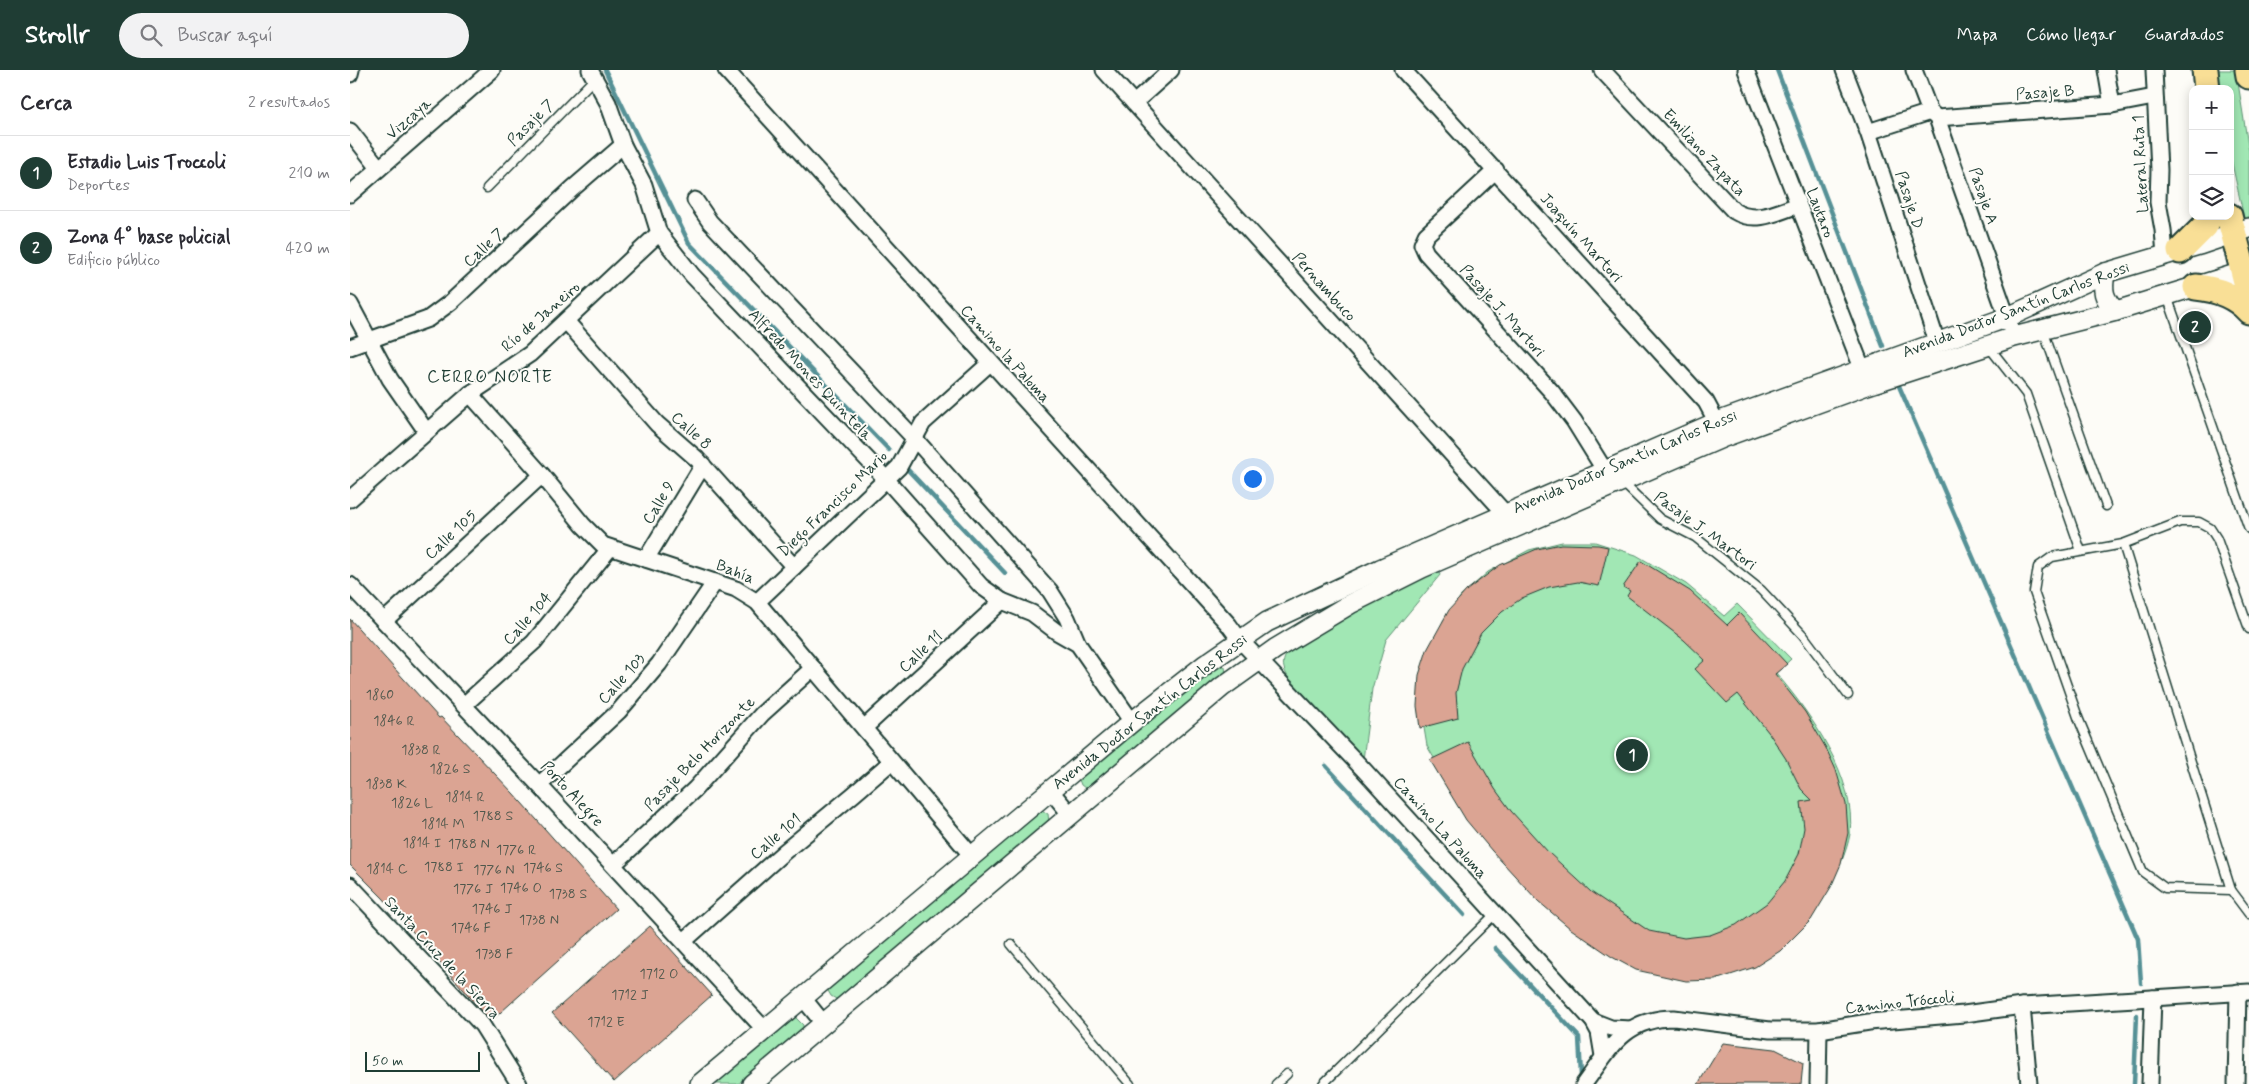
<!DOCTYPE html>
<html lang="es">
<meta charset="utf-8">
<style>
:root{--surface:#fff;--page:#f2f2f3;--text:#2b2b33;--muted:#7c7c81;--line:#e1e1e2;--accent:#1f3d34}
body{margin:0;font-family:Mynerve,sans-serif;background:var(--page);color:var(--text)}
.controls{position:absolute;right:15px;top:15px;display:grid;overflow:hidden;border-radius:10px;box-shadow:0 2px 12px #0003}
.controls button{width:45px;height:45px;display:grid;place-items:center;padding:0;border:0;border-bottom:1px solid var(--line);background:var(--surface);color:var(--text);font:25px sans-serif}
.scale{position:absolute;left:15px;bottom:12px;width:115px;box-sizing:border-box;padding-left:5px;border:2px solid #1f3d34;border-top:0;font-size:14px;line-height:18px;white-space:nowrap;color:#1f3d34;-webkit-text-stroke:4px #fdfcf7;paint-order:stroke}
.you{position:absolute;left:902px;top:408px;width:18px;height:18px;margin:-12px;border:4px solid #fff;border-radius:50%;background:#1a73e8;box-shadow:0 0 0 8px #1a73e833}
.badge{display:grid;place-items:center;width:32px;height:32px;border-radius:50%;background:var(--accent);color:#fff;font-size:16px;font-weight:700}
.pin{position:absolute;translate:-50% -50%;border:2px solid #fff;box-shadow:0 1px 5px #0006}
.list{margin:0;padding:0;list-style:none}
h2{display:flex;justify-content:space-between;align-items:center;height:65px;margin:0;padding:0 20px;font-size:21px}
h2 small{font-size:16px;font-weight:400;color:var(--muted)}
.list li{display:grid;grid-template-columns:32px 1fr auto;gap:15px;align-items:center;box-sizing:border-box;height:75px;padding:0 20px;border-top:1px solid var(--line)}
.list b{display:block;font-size:19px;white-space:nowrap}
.list p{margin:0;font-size:16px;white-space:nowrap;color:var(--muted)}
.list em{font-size:16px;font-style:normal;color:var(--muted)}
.icon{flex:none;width:28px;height:28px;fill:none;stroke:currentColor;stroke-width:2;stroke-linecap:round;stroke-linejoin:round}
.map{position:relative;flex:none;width:1899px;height:1014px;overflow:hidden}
header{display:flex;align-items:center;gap:30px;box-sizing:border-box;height:70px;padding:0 25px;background:var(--accent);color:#fff}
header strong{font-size:24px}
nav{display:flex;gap:28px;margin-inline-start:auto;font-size:18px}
.search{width:350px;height:45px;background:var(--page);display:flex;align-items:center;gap:12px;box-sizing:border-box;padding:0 18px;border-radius:28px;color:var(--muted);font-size:19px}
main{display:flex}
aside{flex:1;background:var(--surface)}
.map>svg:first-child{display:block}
.green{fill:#a1e7b4;stroke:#609274}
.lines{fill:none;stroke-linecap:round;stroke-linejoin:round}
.stream{stroke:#569196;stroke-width:4.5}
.building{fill:#dba493;stroke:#1f3d34}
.service-casing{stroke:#1f3d34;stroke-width:11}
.minor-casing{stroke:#1f3d34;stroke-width:19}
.tertiary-casing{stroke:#1f3d34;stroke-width:22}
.trunk-casing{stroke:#1f3d34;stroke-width:29}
.service{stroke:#fdfcf7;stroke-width:8}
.minor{stroke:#fdfcf7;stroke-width:15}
.tertiary{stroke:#fdfcf7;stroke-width:19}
.trunk{stroke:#f9df96;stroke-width:25}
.labels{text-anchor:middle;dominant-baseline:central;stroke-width:4;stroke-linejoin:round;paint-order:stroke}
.number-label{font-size:14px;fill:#4e574c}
.street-label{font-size:16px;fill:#1f3d34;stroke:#fdfcf7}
.neighbourhood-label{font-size:18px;letter-spacing:1px;fill:#1f3d34;stroke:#fdfcf7}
</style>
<header>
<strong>Strollr</strong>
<div class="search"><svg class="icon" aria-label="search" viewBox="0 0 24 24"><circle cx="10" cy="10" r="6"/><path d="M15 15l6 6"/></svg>Buscar aquí</div>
<nav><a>Mapa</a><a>Cómo llegar</a><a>Guardados</a></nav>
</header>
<main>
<aside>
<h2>Cerca<small>2 resultados</small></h2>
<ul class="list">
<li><span class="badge">1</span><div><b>Estadio Luis Troccoli</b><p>Deportes</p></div><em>210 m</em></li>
<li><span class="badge">2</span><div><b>Zona 4° base policial</b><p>Edificio público</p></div><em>420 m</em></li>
</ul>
</aside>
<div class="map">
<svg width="1899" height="1014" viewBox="0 0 1899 1014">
<rect width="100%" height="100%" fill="#fdfcf7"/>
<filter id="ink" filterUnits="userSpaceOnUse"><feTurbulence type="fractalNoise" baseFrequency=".02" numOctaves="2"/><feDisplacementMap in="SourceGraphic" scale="10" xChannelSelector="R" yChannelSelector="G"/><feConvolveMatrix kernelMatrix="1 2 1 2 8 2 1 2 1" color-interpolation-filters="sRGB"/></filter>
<g filter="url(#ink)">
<!-- green -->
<g class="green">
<path d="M 1867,0 L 1886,0 L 1899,82 L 1899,147 L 1894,148 L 1880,84 L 1880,19 L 1870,19 Z"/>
<path d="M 1212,472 L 1245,472 L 1286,485 L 1336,514 L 1374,546 L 1387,534 L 1441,589 L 1426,603 C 1460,643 1507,708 1500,764 C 1497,781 1489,798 1481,814 L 1357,907 L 1119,748 L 1077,676 L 1069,628 L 1093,551 L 1111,526 L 1138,502 L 1179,480 Z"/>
<path d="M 1088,499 L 1090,505 L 1036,570 L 1022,619 L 1013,690 L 938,607 C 931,595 932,589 941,578 L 1007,538 Z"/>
<path d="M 869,593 L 875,597 L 876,604 L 740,718 L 735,718 L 731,715 L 728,707 Z"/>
<path d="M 690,739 L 698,744 L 699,752 L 488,930 L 481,926 L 477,919 Z"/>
<path d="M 445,947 L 453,955 L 453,959 L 450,963 L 388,1014 L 362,1014 L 441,948 Z"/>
</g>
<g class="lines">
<!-- stream -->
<g class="stream">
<path d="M 255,0 L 339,173 L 539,380"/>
<path d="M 1427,0 L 1533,276"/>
<path d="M 1549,316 L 1788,869 L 1791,913"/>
<path d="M 558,400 L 655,503"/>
<path d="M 976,696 L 1114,845"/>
<path d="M 1145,878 L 1229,967 L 1231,1006"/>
<path d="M 1784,1014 L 1787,945"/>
</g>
</g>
<!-- building -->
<g class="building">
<path d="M 1211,474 L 1248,475 L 1258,477 L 1249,516 L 1228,512 L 1199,517 L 1172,528 L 1152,542 L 1131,563 L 1112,599 L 1106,623 L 1108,648 L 1070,658 L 1067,636 L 1069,605 L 1077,580 L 1099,540 L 1117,520 L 1150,495 L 1187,479 Z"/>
<path d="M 1291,491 L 1340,521 L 1377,555 L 1389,543 L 1437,594 L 1425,604 L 1455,642 L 1476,678 L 1486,700 L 1496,734 L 1498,763 L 1491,794 L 1481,817 L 1461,850 L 1430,881 L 1405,897 L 1365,910 L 1336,911 L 1286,900 L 1262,887 L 1221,859 L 1188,831 L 1142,781 L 1116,750 L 1080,690 L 1118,672 L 1145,719 L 1161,741 L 1199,783 L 1241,822 L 1299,861 L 1334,868 L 1360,865 L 1386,855 L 1417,833 L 1435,811 L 1449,784 L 1454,758 L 1451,732 L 1462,730 L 1451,719 L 1436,689 L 1419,663 L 1388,624 L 1377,633 L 1345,599 L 1355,590 L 1334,570 L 1277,526 L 1280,521 L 1273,517 Z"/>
<path d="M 0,549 L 89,648 L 91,647 L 163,723 L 266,839 L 141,951 L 33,828 L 0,795 Z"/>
<path d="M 300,856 L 362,925 L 264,1012 L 202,943 Z"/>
<path d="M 1373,973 L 1425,979 L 1453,993 L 1451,1014 L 1348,1014 Z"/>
</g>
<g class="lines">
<defs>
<g id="service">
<path d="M 137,118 L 245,8"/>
<path d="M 1817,226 L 1899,459"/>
<path d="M 1693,260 L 1756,436"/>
<path d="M 1639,277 L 1676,324 L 1731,481"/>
<path d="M 1272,412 L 1310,449 L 1345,467 L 1411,520 L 1453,565 L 1498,625"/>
<path d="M 1773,474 L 1881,820"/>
<path d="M 1899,559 L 1867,469 L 1860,458 L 1849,452 L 1830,452 L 1773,474 L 1702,487 L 1688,497 L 1684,522 L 1729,650 L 1793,802 L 1815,818 L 1881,820 L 1899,844"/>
<path d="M 661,874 L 780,1014"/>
<path d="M 926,1014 L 937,1004"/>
<path d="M 973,1014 L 1145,844"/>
</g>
<g id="minor">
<path d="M 240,0 L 258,33 L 273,75 L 294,115 L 309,163 L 342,205 L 536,409 L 631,516 L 652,531 L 682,543 L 707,562 L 728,574 L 782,652"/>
<path d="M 376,0 L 879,555 L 890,570 L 1013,699 L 1243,951 L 1249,962 L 1253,986"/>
<path d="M 754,0 L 1163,452"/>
<path d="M 1053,0 L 1356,332 L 1372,362"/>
<path d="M 1252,0 L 1384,141 C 1405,154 1426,143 1448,135"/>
<path d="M 1396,0 L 1512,298"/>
<path d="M 1494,0 L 1518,62 L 1587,272"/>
<path d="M 1564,0 L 1580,42 L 1587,48 L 1664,267"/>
<path d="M 1756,0 L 1762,35"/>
<path d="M 1804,0 L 1809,100 L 1808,132 L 1813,160 L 1815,186"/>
<path d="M 0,4 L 1,0"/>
<path d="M 784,33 L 821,0"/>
<path d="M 1587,48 L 1762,35 L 1804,27"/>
<path d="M 0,61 L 29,98"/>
<path d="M 1518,62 L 1580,42"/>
<path d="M 1146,100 L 1076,165 L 1072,174 L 1076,183 L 1202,322 L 1224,351 L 1255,401 L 1264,407"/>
<path d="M 0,124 L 142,0"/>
<path d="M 345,130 L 360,152 L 564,368 L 700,521 L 717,548 L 728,574"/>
<path d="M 0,234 L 40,309 L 76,361"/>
<path d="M 216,251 L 307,354 L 347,389 L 444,497"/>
<path d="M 0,277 L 78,249 L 101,232 L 222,119 L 273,75"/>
<path d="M 120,324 L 192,405 L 233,455 L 253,475 L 386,519 L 407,532 L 622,786"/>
<path d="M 0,429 L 120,324 L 180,284 L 309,163"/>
<path d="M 296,489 L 353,395"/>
<path d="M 0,515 L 189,715 L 415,960"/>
<path d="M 407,532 L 549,397 L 573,353 L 640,293"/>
<path d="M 34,551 L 192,405"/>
<path d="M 114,635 L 184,572 L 260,478"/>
<path d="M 514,658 L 652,531"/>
<path d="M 189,715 L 269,641 L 309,594 L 365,512"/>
<path d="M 700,720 L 721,745"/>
<path d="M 263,795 L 345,719 L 412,644 L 463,598"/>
<path d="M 0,815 L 132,955 L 169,1014"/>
<path d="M 334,871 L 434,782 L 504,724 L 541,692"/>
<path d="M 453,928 L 474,954"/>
<path d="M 1672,936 L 1679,1014"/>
<path d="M 1243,951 L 1261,958 L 1281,959"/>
<path d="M 1234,1014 C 1260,979 1274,948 1324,948 L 1420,960 L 1469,960 L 1519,952 L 1614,944 L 1672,936 L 1899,922"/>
<path d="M 1468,1014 L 1469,960"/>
<path d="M 1800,1014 L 1803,928"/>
<path d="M 1886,1014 L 1888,922"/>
</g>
<g id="tertiary">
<path d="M 1755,203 C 1752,220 1753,229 1766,241"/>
<path d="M 350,1014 L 782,652 L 856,594 L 917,552 L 1030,499 L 1367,352 L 1658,247 L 1755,203 L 1849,175 L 1899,158"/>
<path d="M 402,1014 L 872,617 L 925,579 L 1000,534 L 1072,498 L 1374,367 L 1517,315 L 1664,267 L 1766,241 L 1899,200"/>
</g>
<g id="trunk">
<path d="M 1855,0 L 1857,19"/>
<path d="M 1898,0 L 1899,6"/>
<path d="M 1879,146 L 1899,223"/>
<path d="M 1830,181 L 1855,156 L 1860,146"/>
<path d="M 1846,217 C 1866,219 1885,225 1899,241"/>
</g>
</defs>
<!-- service casing -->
<use href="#service" class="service-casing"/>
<!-- minor casing -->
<use href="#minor" class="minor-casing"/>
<!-- tertiary casing -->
<use href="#tertiary" class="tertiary-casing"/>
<!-- trunk casing -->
<use href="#trunk" class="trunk-casing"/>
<!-- service -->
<use href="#service" class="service"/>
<!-- minor -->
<use href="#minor" class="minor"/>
<!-- tertiary -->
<use href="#tertiary" class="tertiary"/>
<!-- trunk -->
<use href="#trunk" class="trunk"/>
</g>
</g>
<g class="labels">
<!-- number labels -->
<g class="number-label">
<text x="30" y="625">1860</text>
<text x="44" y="651">1846 R</text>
<text x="71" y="680">1838 R</text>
<text x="100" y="699">1826 S</text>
<text x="36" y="714">1838 K</text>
<text x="115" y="727">1814 R</text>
<text x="62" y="733">1826 L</text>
<text x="143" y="746">1788 S</text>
<text x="93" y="754">1814 M</text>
<text x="72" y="773">1814 I</text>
<text x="119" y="774">1788 N</text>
<text x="166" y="780">1776 R</text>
<text x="94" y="797">1788 I</text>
<text x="193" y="798">1746 S</text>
<text x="37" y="799">1814 C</text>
<text x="144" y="800">1776 N</text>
<text x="171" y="818">1746 O</text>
<text x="123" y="819">1776 J</text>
<text x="218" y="824">1738 S</text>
<text x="142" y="839">1746 J</text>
<text x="189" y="850">1738 N</text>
<text x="121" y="858">1746 F</text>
<text x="144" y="884">1738 F</text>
<text x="309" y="904">1712 O</text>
<text x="280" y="925">1712 J</text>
<text x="256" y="952">1712 E</text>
</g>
<!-- street labels -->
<g class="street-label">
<text transform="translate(1695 23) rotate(-4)">Pasaje B</text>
<text transform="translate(59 49) rotate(-41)">Vizcaya</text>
<text transform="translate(181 53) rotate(-45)">Pasaje 7</text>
<text transform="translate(1354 83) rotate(47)">Emiliano Zapata</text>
<text transform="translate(1791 94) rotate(-93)">Lateral Ruta 1</text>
<text transform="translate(1633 126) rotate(71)">Pasaje A</text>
<text transform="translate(1559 130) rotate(72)">Pasaje D</text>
<text transform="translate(1470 143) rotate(69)">Lautaro</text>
<text transform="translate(1231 168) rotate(48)">Joaquín Martori</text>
<text transform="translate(134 178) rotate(-43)">Calle 7</text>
<text transform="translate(974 217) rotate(48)">Pernambuco</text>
<text transform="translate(1666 240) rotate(-21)">Avenida Doctor Santín Carlos Rossi</text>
<text transform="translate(1152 241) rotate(48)">Pasaje J. Martori</text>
<text transform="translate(191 247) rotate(-41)">Río de Janeiro</text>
<text transform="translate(655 284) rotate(48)">Camino la Paloma</text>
<text transform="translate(460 305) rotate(47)">Alfredo Mones Quintela</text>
<text transform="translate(341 361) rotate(42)">Calle 8</text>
<text transform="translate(1275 392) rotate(-23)">Avenida Doctor Santín Carlos Rossi</text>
<text transform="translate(309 433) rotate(-59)">Calle 9</text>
<text transform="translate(483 434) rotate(-44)">Diego Francisco Mario</text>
<text transform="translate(1355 461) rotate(36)">Pasaje J, Martori</text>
<text transform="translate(101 465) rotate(-43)">Calle 105</text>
<text transform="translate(385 502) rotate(22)">Bahía</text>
<text transform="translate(178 549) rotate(-48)">Calle 104</text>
<text transform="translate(571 582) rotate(-43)">Calle 11</text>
<text transform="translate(272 609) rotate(-48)">Calle 103</text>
<text transform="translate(800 642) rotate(-38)">Avenida Doctor Santín Carlos Rossi</text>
<text transform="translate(350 684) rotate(-46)">Pasaje Belo Horizonte</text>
<text transform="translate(222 724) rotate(47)">Porto Alegre</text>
<text transform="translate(1090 758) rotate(48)">Camino La Paloma</text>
<text transform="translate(426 767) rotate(-40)">Calle 101</text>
<text transform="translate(92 888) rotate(47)">Santa Cruz de la Sierra</text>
<text transform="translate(1550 933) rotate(-6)">Camino Tróccoli</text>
</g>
<!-- neighbourhood labels -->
<g class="neighbourhood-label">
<text x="140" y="307">CERRO NORTE</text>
</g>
</g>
</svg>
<div class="controls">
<button>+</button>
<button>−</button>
<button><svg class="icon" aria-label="layers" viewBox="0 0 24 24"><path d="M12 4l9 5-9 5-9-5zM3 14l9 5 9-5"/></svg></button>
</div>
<div class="scale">50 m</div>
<div class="you"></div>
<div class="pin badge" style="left:1282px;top:685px">1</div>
<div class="pin badge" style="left:1845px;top:257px">2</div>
</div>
</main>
